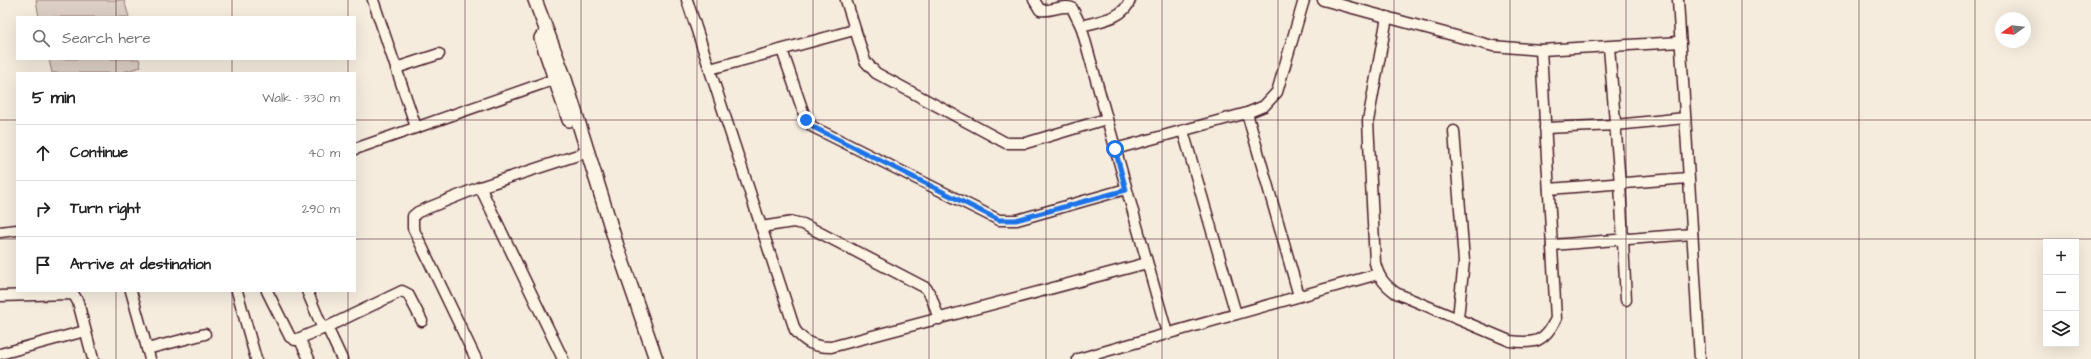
<!DOCTYPE html>
<meta charset="utf-8">
<style>
:root{--surface:#fff;--page:#f6f6f6;--text:#222;--muted:#767676;--line:#e0e0e0}
body{margin:0;font-family:"Architects Daughter",sans-serif;background:var(--page);color:var(--text)}
.controls{position:absolute;right:12px;bottom:12px;display:grid;overflow:hidden;border-radius:0px;box-shadow:0 4px 16px #0002}
.controls button{width:36px;height:36px;display:grid;place-items:center;padding:0;border:0;border-bottom:1px solid var(--line);background:var(--surface);color:var(--text);font:20px sans-serif}
.compass{position:absolute;left:1995px;top:12px;width:36px;height:36px;border-radius:50%;background:var(--surface);box-shadow:0 4px 16px #0002;rotate:255deg}
.stop{position:absolute;width:12px;height:12px;margin:-9px;border:3px solid #1a73e8;border-radius:50%;background:#fff}
.stop.end{background:#1a73e8;border-color:#fff;box-shadow:0 1px 4px #0008}
.list{margin:0;padding:0;list-style:none}
h2{display:flex;justify-content:space-between;align-items:center;height:52px;margin:0;padding:0 16px;font-size:17px}
h2 small{font-size:13px;font-weight:400;color:var(--muted)}
.list li{display:grid;grid-template-columns:26px 1fr auto;gap:12px;align-items:center;box-sizing:border-box;height:56px;padding:0 16px;border-top:1px solid var(--line)}
.list b{display:block;font-size:15px;white-space:nowrap}
.list em{font-size:13px;font-style:normal;color:var(--muted)}
.icon{flex:none;width:22px;height:22px;fill:none;stroke:currentColor;stroke-width:2;stroke-linecap:round;stroke-linejoin:round}
.map{position:relative;flex:none;width:2091px;height:359px;overflow:hidden}
.search{position:absolute;background:var(--surface);box-shadow:0 4px 16px #0002;left:16px;top:16px;width:340px;height:44px;display:flex;align-items:center;gap:10px;box-sizing:border-box;padding:0 14px;border-radius:0px;color:var(--muted);font-size:15px}
.panel{position:absolute;background:var(--surface);box-shadow:0 4px 16px #0002;left:16px;top:72px;width:340px;height:220px;border-radius:0px}
.map>svg:first-child{display:block}
.green{fill:#dbcec4;stroke:#927678}
.lines{fill:none;stroke-linecap:round;stroke-linejoin:round}
.minor-casing{stroke:#4a1f2b;stroke-width:13}
.major-casing{stroke:#4a1f2b;stroke-width:16}
.minor{stroke:#fcf5e5;stroke-width:10}
.major{stroke:#fcf5e5;stroke-width:13}
.route{stroke:#1a73e8;stroke-width:5}
.grid{fill:none;stroke:#4a1f2b;stroke-width:1;stroke-opacity:0.55}
</style>
<div class="map">
<svg width="2091" height="359" viewBox="0 0 2091 359">
<rect width="100%" height="100%" fill="#f5ecde"/>
<filter id="ink" filterUnits="userSpaceOnUse"><feTurbulence type="fractalNoise" baseFrequency=".025" numOctaves="2"/><feDisplacementMap in="SourceGraphic" scale="8" xChannelSelector="R" yChannelSelector="G"/><feConvolveMatrix kernelMatrix="1 2 1 2 8 2 1 2 1" color-interpolation-filters="sRGB"/></filter>
<g filter="url(#ink)">
<!-- green -->
<g class="green">
<path d="M 36,0 L 124,0 L 129,17 L 39,17 Z"/>
<path d="M 49,59 L 139,59 L 141,67 L 119,73 L 52,73 Z"/>
</g>
<g class="lines">
<defs>
<g id="minor">
<path d="M 373,0 L 416,127"/>
<path d="M 687,0 L 795,330 C 805,343 815,347 831,347 L 1147,263"/>
<path d="M 846,0 L 865,61 L 876,73 L 1006,143 L 1026,143 L 1106,119"/>
<path d="M 1034,0 L 1040,10 C 1051,12 1062,4 1072,8 L 1081,26 L 1167,333"/>
<path d="M 1323,0 L 1493,46 L 1541,50 L 1681,42"/>
<path d="M 1678,0 L 1700,359"/>
<path d="M 1387,17 L 1368,121 L 1375,263 C 1379,278 1384,284 1396,293 L 1510,341 C 1536,344 1544,342 1556,319 L 1541,50"/>
<path d="M 1081,26 C 1098,21 1124,19 1130,0"/>
<path d="M 1609,47 L 1620,184 L 1626,300"/>
<path d="M 782,50 L 806,120 L 813,127 L 999,220 L 1017,220 L 1126,189"/>
<path d="M 396,68 L 439,54"/>
<path d="M 710,69 L 854,30"/>
<path d="M 1247,113 L 1299,296"/>
<path d="M 1545,128 L 1616,125 L 1685,118"/>
<path d="M 1183,131 L 1236,314"/>
<path d="M 1454,131 L 1464,261 L 1458,318"/>
<path d="M 355,149 L 561,77"/>
<path d="M 1115,149 L 1247,113 L 1264,106 L 1277,92 L 1304,0"/>
<path d="M 480,187 L 563,359"/>
<path d="M 1549,189 L 1688,178"/>
<path d="M 761,227 L 793,222 L 803,224 L 926,288 L 931,296 L 939,319"/>
<path d="M 0,232 L 17,230"/>
<path d="M 1552,245 L 1692,234"/>
<path d="M 131,291 L 150,359"/>
<path d="M 237,291 L 256,359"/>
<path d="M 267,291 L 290,337 L 295,340 L 327,327 L 402,291 L 408,294 L 422,321"/>
<path d="M 307,291 L 323,329"/>
<path d="M 0,296 L 68,294 L 74,295 L 78,302 L 93,359"/>
<path d="M 327,327 L 342,359"/>
<path d="M 300,340 L 309,359"/>
<path d="M 147,349 L 205,334"/>
<path d="M 0,354 L 85,331"/>
<path d="M 476,359 L 413,228 L 413,216 L 418,212 L 480,187 L 587,152"/>
<path d="M 1078,359 L 1378,274"/>
</g>
<g id="major">
<path d="M 535,0 L 564,76 L 617,246 L 656,359"/>
<path d="M 541,38 L 569,120"/>
</g>
</defs>
<!-- minor casing -->
<use href="#minor" class="minor-casing"/>
<!-- major casing -->
<use href="#major" class="major-casing"/>
<!-- minor -->
<use href="#minor" class="minor"/>
<!-- major -->
<use href="#major" class="major"/>
</g>
</g>
<g class="lines" filter="url(#ink)">
<!-- route -->
<path class="route" d="M 806,120 L 813,127 L 999,220 L 1016,220 L 1126,190 L 1115,149"/>
</g>
<!-- grid -->
<path class="grid" d="M 116,0 L 116,17M 232,0 L 232,17M 348,0 L 348,17M 465,0 L 465,359M 581,0 L 581,359M 697,0 L 697,359M 813,0 L 813,359M 929,0 L 929,359M 1046,0 L 1046,359M 1162,0 L 1162,359M 1278,0 L 1278,359M 1394,0 L 1394,359M 1510,0 L 1510,359M 1626,0 L 1626,359M 1742,0 L 1742,359M 1859,0 L 1859,359M 1975,0 L 1975,359M 116,59 L 116,73M 232,59 L 232,73M 348,59 L 348,73M 0,120 L 17,120M 355,120 L 2091,120M 0,239 L 17,239M 355,239 L 2091,239M 116,291 L 116,359M 232,291 L 232,359M 348,291 L 348,359"/>
</svg>
<div class="controls">
<button>+</button>
<button>−</button>
<button><svg class="icon" aria-label="layers" viewBox="0 0 24 24"><path d="M12 4l9 5-9 5-9-5zM3 14l9 5 9-5"/></svg></button>
</div>
<svg class="compass" viewBox="-18 -18 36 36"><path d="M0-13l5 13h-10z" fill="#e53935"/><path d="M0 13l5-13h-10z" fill="#767676"/></svg>
<div class="stop" style="left:1115px;top:149px"></div>
<div class="stop end" style="left:806px;top:120px"></div>
<div class="search"><svg class="icon" aria-label="search" viewBox="0 0 24 24"><circle cx="10" cy="10" r="6"/><path d="M15 15l6 6"/></svg>Search here</div>
<section class="panel">
<h2>5 min<small>Walk · 330 m</small></h2>
<ul class="list">
<li><svg class="icon" aria-label="ahead" viewBox="0 0 24 24"><path d="M12 20V5M6 11l6-6 6 6"/></svg><div><b>Continue</b></div><em>40 m</em></li>
<li><svg class="icon" aria-label="right" viewBox="0 0 24 24"><path d="M7 20v-9h11M14 6l5 5-5 5"/></svg><div><b>Turn right</b></div><em>290 m</em></li>
<li><svg class="icon" aria-label="arrive" viewBox="0 0 24 24"><path d="M6 21V4h12l-3 4 3 4H6"/></svg><div><b>Arrive at destination</b></div></li>
</ul>
</section>
</div>
